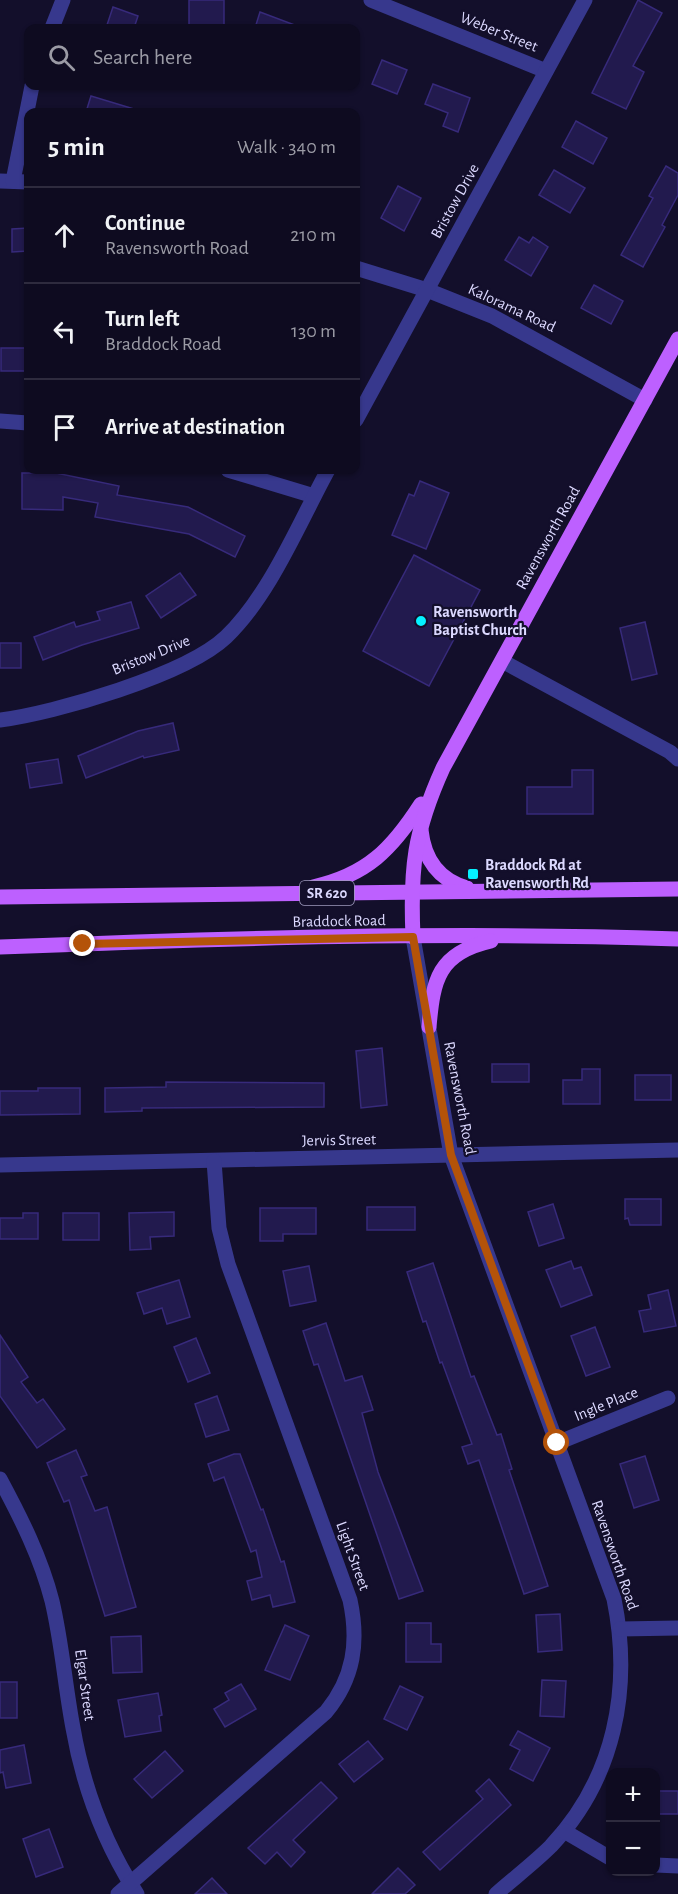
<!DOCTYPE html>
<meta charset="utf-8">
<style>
:root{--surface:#0e0b20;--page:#1c192d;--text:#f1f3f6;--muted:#9b9ba5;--line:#2e2b3e}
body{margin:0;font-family:"Alegreya Sans",sans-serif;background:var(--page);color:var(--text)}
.controls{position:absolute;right:18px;bottom:18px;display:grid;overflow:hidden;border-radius:12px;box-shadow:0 2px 4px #0004}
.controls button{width:54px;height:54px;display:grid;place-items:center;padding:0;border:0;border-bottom:2px solid var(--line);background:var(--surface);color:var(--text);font:30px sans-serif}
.stop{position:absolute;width:18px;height:18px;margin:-14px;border:4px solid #b45309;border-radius:50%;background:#fff}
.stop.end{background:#b45309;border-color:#fff;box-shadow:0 2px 6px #0008}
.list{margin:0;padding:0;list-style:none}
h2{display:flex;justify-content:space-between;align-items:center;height:78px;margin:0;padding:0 24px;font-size:26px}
h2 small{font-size:20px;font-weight:400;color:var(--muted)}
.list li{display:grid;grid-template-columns:39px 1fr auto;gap:18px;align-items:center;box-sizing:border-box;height:96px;padding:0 24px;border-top:2px solid var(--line)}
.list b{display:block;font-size:22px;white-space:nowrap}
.list p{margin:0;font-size:20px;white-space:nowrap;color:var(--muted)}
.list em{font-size:20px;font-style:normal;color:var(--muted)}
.icon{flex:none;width:33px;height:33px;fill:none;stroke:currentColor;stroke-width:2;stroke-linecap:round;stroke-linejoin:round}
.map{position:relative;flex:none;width:678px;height:1894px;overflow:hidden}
.search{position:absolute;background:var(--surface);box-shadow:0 2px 4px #0004;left:24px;top:24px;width:336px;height:66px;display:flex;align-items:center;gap:15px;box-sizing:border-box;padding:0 21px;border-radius:12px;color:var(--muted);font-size:22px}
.panel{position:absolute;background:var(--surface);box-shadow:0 2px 4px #0004;left:24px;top:108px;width:336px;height:366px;border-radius:12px}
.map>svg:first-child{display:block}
.building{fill:#221a4e;stroke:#372a7b;stroke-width:1.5}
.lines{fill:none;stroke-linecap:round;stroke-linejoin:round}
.minor{stroke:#37388d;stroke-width:15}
.major{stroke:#bd60ff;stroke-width:15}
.route{stroke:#b45309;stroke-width:8}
.poi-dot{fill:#05f1ff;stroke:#130f2b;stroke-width:2}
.labels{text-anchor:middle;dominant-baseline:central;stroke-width:4.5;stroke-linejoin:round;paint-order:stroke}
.shield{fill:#130f2b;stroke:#a09cbf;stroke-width:1.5}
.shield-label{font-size:15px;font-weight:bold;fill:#dcd9ff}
.street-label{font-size:16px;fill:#dcd9ff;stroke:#130f2b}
.poi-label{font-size:16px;font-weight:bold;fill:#dcd9ff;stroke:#130f2b;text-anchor:start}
</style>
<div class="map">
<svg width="678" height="1894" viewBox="0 0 678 1894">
<rect width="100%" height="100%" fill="#130f2b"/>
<!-- building -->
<g class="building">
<rect x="189" y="0" width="35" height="28"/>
<path d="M 638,0 L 662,13 L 633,66 L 644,72 L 626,109 L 592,93 Z"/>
<path d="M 113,7 L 138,16 L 134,28 L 106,28 Z"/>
<path d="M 260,12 L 300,27 L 300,28 L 255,28 Z"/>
<path d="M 382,60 L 407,70 L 397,94 L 372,84 Z"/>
<path d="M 433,84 L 470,98 L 458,132 L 443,126 L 448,113 L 425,104 Z"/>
<path d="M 91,96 L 134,109 L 133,112 L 86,112 Z"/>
<path d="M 576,121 L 607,138 L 593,164 L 562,147 Z"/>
<path d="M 666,166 L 678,173 L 678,195 L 662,225 L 665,227 L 643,267 L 621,255 L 653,198 L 649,196 Z"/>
<path d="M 554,170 L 585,188 L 570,213 L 539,195 Z"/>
<path d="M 398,186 L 421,198 L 404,231 L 381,218 Z"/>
<path d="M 28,228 L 28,251 L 12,252 L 12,229 Z"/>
<path d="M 519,237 L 529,243 L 533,237 L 548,247 L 531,276 L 505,260 Z"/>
<path d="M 594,285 L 623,301 L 611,324 L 581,308 Z"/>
<rect x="1" y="348" width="27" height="23"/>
<path d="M 22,473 L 56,473 L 119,486 L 117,495 L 188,507 L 245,536 L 235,557 L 189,534 L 95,517 L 98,503 L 63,497 L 63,510 L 22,509 Z"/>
<path d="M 420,481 L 449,493 L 426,549 L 392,535 L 409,494 L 414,496 Z"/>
<path d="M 414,555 L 480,590 L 429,686 L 363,651 Z"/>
<path d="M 180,573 L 196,595 L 161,618 L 146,596 Z"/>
<path d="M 131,602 L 139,628 L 82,645 L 43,660 L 34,637 L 74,622 L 76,627 L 100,620 L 97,612 Z"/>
<path d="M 645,622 L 657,674 L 632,680 L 620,628 Z"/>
<rect x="0" y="643" width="21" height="25"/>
<path d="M 173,723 L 179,750 L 144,758 L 143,756 L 86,778 L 78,756 L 138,731 Z"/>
<path d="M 58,759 L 62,783 L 30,788 L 26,764 Z"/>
<path d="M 572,770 L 593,770 L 593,814 L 527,814 L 527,787 L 572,787 Z"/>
<path d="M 382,1048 L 387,1105 L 361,1108 L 356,1051 Z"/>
<rect x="492" y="1064" width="37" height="18"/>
<path d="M 582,1069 L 600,1069 L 600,1104 L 563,1104 L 563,1080 L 582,1080 Z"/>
<rect x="635" y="1075" width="36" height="25"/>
<path d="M 166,1082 L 324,1083 L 324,1107 L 142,1108 L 142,1111 L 105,1112 L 105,1088 L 166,1087 Z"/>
<path d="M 38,1088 L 80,1088 L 80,1114 L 0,1115 L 0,1091 L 38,1091 Z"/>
<path d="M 625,1199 L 661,1199 L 661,1225 L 630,1225 L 628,1218 L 625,1219 Z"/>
<path d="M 553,1204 L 564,1238 L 539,1246 L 528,1212 Z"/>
<rect x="367" y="1207" width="48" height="23"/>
<path d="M 260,1208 L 316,1208 L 316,1234 L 283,1234 L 283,1241 L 260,1241 Z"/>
<path d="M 174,1212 L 174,1236 L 150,1237 L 151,1249 L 130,1250 L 129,1213 Z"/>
<path d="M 23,1213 L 38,1213 L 38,1239 L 0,1239 L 0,1218 L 23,1218 Z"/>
<rect x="63" y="1213" width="36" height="27"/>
<path d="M 571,1261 L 574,1269 L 581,1267 L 592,1295 L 561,1307 L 546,1270 Z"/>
<path d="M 433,1263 L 471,1377 L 474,1376 L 497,1435 L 501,1434 L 512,1469 L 509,1470 L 548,1586 L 524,1594 L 479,1460 L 468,1464 L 462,1447 L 472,1444 L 442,1362 L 440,1363 L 426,1321 L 423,1322 L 407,1272 Z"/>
<path d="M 309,1266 L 316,1301 L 290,1306 L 283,1271 Z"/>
<path d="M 179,1280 L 190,1317 L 167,1324 L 162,1308 L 144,1314 L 137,1293 Z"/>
<path d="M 668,1290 L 676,1326 L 644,1332 L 639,1311 L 651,1309 L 648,1295 Z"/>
<path d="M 326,1323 L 345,1381 L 362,1376 L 373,1410 L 362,1413 L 378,1472 L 423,1591 L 399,1599 L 318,1364 L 314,1365 L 303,1331 Z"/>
<path d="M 595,1327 L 610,1367 L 586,1376 L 571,1336 Z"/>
<path d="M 0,1335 L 28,1377 L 21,1382 L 37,1403 L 43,1399 L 65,1429 L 37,1448 L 0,1396 Z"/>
<path d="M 196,1338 L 210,1373 L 188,1382 L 174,1347 Z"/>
<path d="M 217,1396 L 229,1430 L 206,1437 L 195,1404 Z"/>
<path d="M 76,1450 L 87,1475 L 81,1477 L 95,1511 L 107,1507 L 136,1607 L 105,1616 L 69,1500 L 64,1502 L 47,1463 Z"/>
<path d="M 234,1454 L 240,1454 L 261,1510 L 263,1509 L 281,1562 L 284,1561 L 295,1602 L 273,1607 L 270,1595 L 252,1600 L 247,1581 L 262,1577 L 256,1550 L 251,1552 L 224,1477 L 214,1481 L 208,1464 Z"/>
<path d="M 645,1456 L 659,1500 L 634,1508 L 620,1464 Z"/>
<path d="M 560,1614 L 562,1650 L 538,1652 L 536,1615 Z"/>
<path d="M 406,1623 L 431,1623 L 431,1644 L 441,1644 L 441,1662 L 406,1662 Z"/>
<path d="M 285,1625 L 309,1636 L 290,1680 L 265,1670 Z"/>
<path d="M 141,1636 L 142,1672 L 113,1673 L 111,1637 Z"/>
<path d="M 542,1680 L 566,1681 L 564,1717 L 540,1716 Z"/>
<rect x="0" y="1682" width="17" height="36"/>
<path d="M 241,1684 L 256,1709 L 225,1727 L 214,1709 L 229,1700 L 225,1693 Z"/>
<path d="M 400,1686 L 423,1697 L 407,1730 L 384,1719 Z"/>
<path d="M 158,1693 L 162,1715 L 159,1716 L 161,1731 L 125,1737 L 118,1700 Z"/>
<path d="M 518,1731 L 550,1748 L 533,1781 L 510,1769 L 520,1750 L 510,1745 Z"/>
<path d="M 368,1741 L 383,1759 L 354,1782 L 339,1764 Z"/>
<path d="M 24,1745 L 31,1783 L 6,1788 L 3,1772 L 0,1773 L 0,1750 Z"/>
<path d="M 165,1751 L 183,1771 L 152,1798 L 134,1779 Z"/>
<path d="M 489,1779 L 511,1805 L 440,1870 L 423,1852 L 483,1799 L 476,1791 Z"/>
<path d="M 321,1782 L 337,1798 L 293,1840 L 305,1852 L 291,1867 L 277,1852 L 265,1864 L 248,1848 Z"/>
<rect x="656" y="1791" width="22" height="23"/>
<path d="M 49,1829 L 63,1867 L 36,1877 L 23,1839 Z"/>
<path d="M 398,1868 L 415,1885 L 405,1894 L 372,1894 Z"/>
<path d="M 212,1878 L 227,1894 L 195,1894 Z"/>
</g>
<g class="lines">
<!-- minor -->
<g class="minor">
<path d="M 371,0 L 546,71"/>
<path d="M 52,28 L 63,0"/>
<path d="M 0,181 L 28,182"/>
<path d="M 13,181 L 32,86"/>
<path d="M 356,268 L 427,290 L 492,316 L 645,400"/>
<path d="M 356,420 L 585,0"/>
<path d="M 0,421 L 28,423"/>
<path d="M 228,470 L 314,496"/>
<path d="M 502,661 L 670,752 L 678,759"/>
<path d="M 0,720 C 55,713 186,675 226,637 C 270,595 299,523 328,470"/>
<path d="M 413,937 L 451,1155 L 614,1599 C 632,1688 615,1778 551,1846 C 534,1863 514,1878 496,1894"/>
<path d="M 0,1165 L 678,1150"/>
<path d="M 557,1443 L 668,1398"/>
<path d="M 0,1479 C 21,1518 41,1558 52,1601 C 62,1643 65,1686 73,1728 C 83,1786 105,1844 137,1894"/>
<path d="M 620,1629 L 678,1628"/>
<path d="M 564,1831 L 610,1858"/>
<path d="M 656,1865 L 678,1866"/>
<path d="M 118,1894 L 326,1712 C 354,1678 359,1642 350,1600 L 228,1264 L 219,1228 L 214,1161"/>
</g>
<!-- major -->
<g class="major">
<path d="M 421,830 C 424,859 439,880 467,888"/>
<path d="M 313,887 C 367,875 392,849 421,804"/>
<path d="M 0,897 L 678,889"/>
<path d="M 413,937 C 410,868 414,832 443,768 L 678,339"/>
<path d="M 0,947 C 225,938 453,931 678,939"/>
<path d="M 429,1027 C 433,980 438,953 491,941"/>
</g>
</g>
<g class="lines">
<!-- route -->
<path class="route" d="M 83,944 L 413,937 L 451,1155 L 557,1443"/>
</g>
<!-- markers -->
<g class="poi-dot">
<circle cx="421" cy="621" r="6"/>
<rect x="467" y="868" width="12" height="12" rx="3"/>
</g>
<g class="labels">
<!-- shield labels -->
<rect class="shield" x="300" y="881" width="54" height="24" rx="4.5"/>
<g class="shield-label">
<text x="327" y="893">SR 620</text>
</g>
<!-- street labels -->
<g class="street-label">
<text transform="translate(499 32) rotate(22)">Weber Street</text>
<text transform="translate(455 201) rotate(-61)">Bristow Drive</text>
<text transform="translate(512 308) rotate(25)">Kalorama Road</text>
<text transform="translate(548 538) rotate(-61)">Ravensworth Road</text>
<text transform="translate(151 655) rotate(-22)">Bristow Drive</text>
<text transform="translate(339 921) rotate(-1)">Braddock Road</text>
<text transform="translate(460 1098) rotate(79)">Ravensworth Road</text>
<text transform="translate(339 1140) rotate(-1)">Jervis Street</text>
<text transform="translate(606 1404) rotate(-22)">Ingle Place</text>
<text transform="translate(615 1555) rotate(71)">Ravensworth Road</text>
<text transform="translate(353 1556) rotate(70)">Light Street</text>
<text transform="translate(85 1685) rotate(82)">Elgar Street</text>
</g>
<!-- poi labels -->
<g class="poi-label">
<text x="433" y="612">Ravensworth<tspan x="433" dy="18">Baptist Church</tspan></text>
<text x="485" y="865">Braddock Rd at<tspan x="485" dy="18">Ravensworth Rd</tspan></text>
</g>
</g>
</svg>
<div class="controls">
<button>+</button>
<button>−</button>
</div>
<div class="stop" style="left:557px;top:1443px"></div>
<div class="stop end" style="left:83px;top:944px"></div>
<div class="search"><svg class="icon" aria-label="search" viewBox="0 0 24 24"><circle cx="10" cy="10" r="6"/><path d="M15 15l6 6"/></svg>Search here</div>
<section class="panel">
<h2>5 min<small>Walk · 340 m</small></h2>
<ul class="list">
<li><svg class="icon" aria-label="ahead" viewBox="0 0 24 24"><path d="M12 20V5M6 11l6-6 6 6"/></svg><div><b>Continue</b><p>Ravensworth Road</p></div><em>210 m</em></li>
<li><svg class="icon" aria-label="left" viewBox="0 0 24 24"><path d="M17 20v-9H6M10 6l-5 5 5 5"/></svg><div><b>Turn left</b><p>Braddock Road</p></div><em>130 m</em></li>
<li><svg class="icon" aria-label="arrive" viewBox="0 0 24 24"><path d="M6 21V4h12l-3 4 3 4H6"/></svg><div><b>Arrive at destination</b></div></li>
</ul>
</section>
</div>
